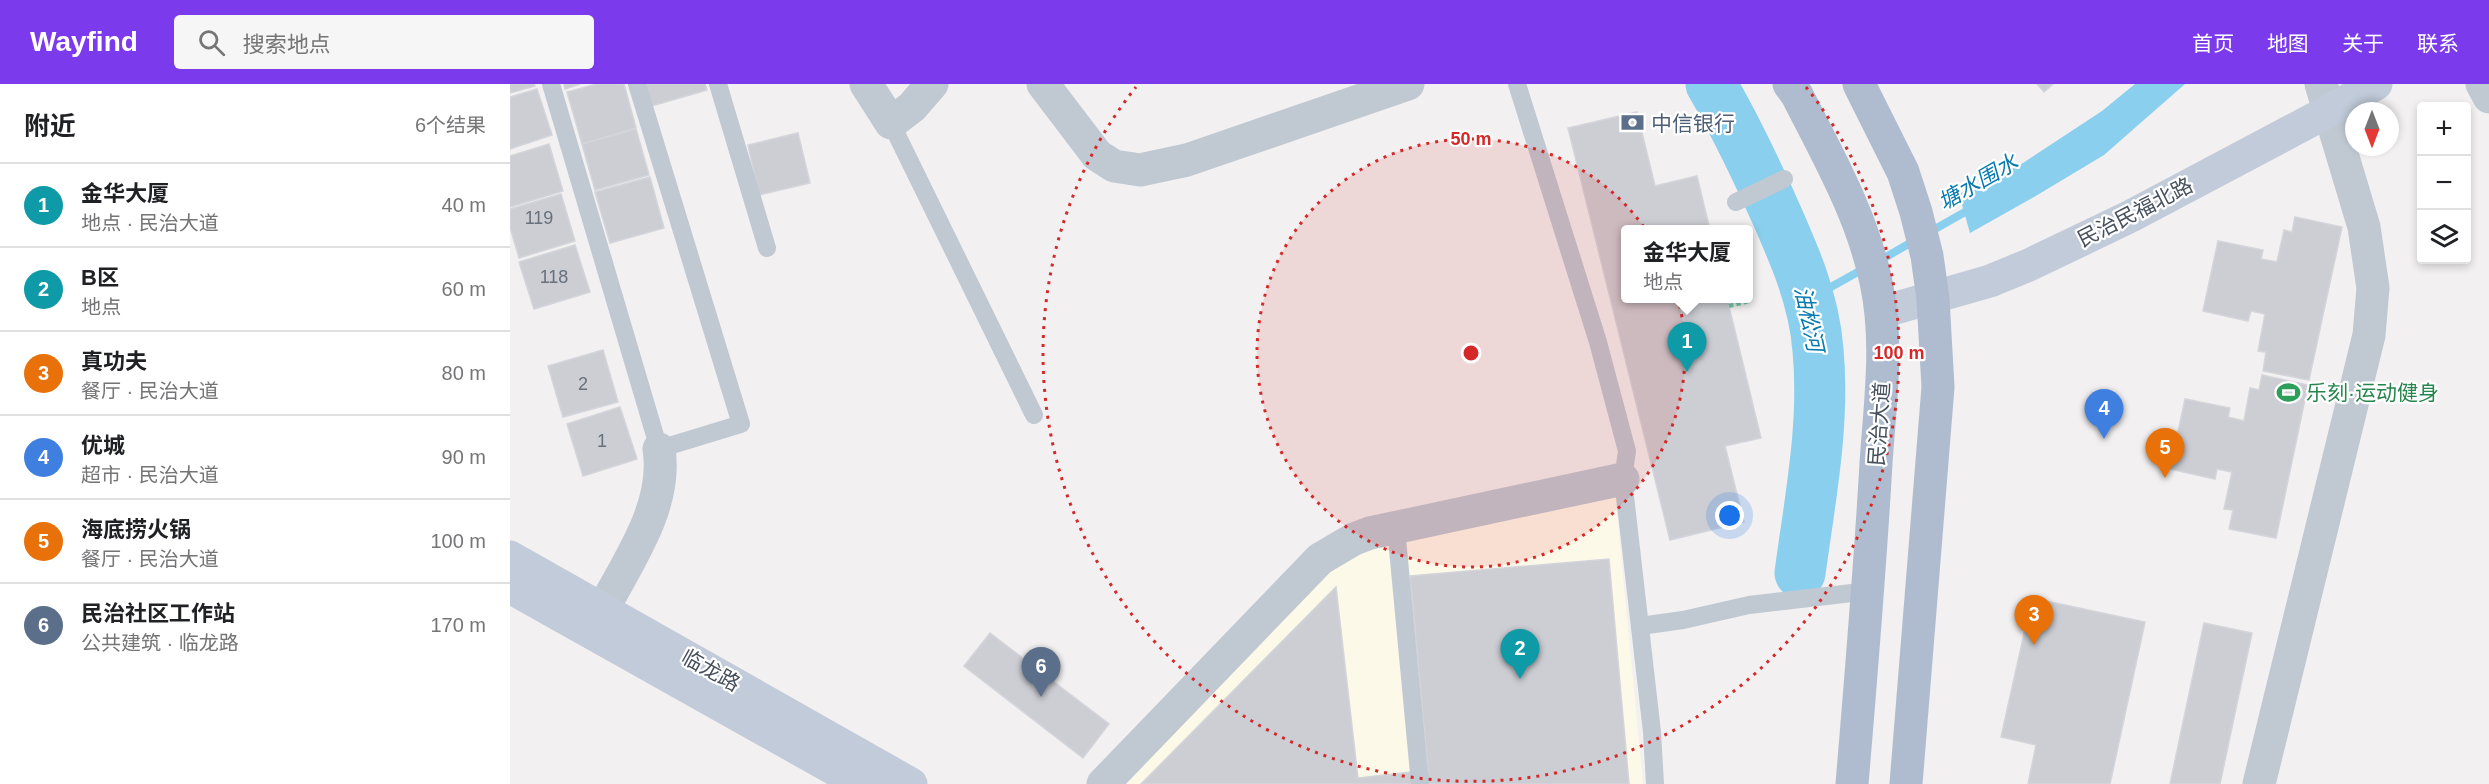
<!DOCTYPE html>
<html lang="zh">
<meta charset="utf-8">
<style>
:root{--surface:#fff;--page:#f6f6f6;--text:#202124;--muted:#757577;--line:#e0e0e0;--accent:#7c3aed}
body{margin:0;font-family:Helvetica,"Noto Sans SC",sans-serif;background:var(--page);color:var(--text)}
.controls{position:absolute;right:18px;top:18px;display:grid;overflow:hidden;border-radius:6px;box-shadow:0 3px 9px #0003}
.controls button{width:54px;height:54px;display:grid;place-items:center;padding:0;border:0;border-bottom:2px solid var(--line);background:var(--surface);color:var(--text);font:30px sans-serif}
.compass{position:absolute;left:1835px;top:18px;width:54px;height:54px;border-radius:50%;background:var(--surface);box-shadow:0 3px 9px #0003;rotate:180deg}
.you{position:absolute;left:1220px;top:432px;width:21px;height:21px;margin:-15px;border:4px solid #fff;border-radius:50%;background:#1a73e8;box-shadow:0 0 0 9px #1a73e833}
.badge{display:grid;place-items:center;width:39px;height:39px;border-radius:50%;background:var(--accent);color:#fff;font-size:20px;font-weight:700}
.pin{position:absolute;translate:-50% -50px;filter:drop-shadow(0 2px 3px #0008)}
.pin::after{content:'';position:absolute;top:32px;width:21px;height:18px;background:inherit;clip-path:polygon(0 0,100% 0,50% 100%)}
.popup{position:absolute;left:1111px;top:141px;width:132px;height:78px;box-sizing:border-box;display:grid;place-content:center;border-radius:6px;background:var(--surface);filter:drop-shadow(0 2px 4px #0005);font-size:20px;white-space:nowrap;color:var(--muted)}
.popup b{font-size:22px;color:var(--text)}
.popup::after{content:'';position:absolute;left:50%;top:100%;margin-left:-12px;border:12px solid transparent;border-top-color:var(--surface)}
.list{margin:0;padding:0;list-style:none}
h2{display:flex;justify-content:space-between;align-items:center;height:78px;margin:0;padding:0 24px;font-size:26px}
h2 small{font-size:20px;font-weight:400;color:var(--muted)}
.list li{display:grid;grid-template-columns:39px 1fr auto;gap:18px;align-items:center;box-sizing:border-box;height:84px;padding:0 24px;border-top:2px solid var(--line)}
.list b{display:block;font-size:22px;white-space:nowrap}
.list p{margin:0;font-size:20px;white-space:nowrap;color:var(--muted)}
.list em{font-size:20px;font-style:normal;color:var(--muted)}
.icon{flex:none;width:33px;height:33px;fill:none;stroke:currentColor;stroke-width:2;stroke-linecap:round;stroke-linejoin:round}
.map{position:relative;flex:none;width:1979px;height:700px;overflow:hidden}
header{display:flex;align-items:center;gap:36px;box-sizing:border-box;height:84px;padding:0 30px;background:var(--accent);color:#fff}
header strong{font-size:28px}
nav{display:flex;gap:33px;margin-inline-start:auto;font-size:21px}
.search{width:420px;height:54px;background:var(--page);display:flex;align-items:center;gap:15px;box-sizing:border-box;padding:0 21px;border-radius:6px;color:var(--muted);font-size:22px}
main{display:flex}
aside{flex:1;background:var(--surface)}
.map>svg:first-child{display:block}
.commercial{fill:#fdf9e9}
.water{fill:#8acfee}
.pier{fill:#f2f0f0}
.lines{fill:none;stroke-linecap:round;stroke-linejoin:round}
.stream{stroke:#8acfee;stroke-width:8}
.river{stroke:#8acfee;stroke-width:51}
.building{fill:#ccced4;stroke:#d3d5db;stroke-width:1.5}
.path{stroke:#74cfac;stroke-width:4;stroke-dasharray:4.5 3;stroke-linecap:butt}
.lane{stroke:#c0c8d2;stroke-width:18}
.street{stroke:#c0c8d2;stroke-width:33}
.secondary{stroke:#c2cbd9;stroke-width:33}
.primary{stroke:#afbccf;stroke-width:33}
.ring{fill:none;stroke:#d62828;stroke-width:3;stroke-dasharray:3 6}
.labels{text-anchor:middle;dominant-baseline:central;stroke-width:4.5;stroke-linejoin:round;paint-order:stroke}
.number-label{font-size:18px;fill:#68707c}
.service-label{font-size:21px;fill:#4e5e75;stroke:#fff;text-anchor:start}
.street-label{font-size:21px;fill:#47515e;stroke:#fff}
.leisure-label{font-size:21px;fill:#27864d;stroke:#fff;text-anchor:start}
.water-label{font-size:22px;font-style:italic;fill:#097aaf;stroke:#fff}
.centre{fill:#d62828;stroke:#fff;stroke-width:3}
.ring-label{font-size:18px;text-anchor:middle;font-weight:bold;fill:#d62828;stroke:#fff;stroke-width:4.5;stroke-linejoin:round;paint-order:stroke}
</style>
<header>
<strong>Wayfind</strong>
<div class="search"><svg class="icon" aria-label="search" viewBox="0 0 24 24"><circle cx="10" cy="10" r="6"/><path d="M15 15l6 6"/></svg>搜索地点</div>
<nav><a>首页</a><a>地图</a><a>关于</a><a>联系</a></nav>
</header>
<main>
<aside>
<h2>附近<small>6个结果</small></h2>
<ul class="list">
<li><span class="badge" style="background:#0f9aa8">1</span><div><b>金华大厦</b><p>地点 · 民治大道</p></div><em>40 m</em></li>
<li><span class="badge" style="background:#0f9aa8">2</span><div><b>B区</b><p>地点</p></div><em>60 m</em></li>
<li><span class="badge" style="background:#e8710a">3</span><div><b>真功夫</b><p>餐厅 · 民治大道</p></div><em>80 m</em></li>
<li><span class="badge" style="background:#3f7fe0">4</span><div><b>优城</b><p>超市 · 民治大道</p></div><em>90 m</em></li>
<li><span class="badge" style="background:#e8710a">5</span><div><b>海底捞火锅</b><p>餐厅 · 民治大道</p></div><em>100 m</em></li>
<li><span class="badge" style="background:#5c6f8a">6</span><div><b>民治社区工作站</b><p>公共建筑 · 临龙路</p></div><em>170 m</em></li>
</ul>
</aside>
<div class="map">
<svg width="1979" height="700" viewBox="0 0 1979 700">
<rect width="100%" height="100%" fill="#f2f0f0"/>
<!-- commercial -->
<path class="commercial" d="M 1105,409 L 1133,700 L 615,700 L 822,483 L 866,461 Z"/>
<!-- water -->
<g class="water">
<path d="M 1185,0 L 1218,0 L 1262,71 L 1226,88 Z"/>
<path d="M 1625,0 L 1675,0 L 1594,71 L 1524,113 L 1460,149 L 1449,110 L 1513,79 L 1592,27 Z"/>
<path d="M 1287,119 L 1309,183 L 1328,279 L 1286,277 C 1293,228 1274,178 1251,135 Z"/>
<path d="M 1286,338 L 1327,339 L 1308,489 L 1273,489 L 1287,390 Z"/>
</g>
<!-- pier -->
<path class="pier" d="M 1311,182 L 1320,226 L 1317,228 L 1309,183 Z"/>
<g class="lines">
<!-- stream -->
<g class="stream">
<path d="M 1418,149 L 1462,124"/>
<path d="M 1369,177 L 1407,155"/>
<path d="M 1303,213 L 1355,184"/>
</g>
<!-- river -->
<path class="river" d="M 1201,0 C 1223,37 1241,75 1259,114 C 1281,163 1304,212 1308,266 C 1315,340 1300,415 1290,489"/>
</g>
<!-- building -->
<g class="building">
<path d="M 0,0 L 24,0 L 25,2 L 0,9 Z"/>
<path d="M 54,0 L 70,0 L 55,5 Z"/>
<path d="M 87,0 L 114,0 L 126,44 L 72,60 L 57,8 Z"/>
<path d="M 131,0 L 195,0 L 197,6 L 138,23 Z"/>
<path d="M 1527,0 L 1543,0 L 1534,8 Z"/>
<path d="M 27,5 L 42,51 L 0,65 L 0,13 Z"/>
<path d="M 1127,28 L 1145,102 L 1187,92 L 1200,146 L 1116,146 L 1116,214 L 1217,214 L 1251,354 L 1215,362 L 1234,438 L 1160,456 L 1058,44 Z"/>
<path d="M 126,45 L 139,91 L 85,106 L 72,60 Z"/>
<path d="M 288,49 L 300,99 L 249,111 L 238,61 Z"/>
<path d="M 39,60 L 53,107 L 0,123 L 0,72 Z"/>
<path d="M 140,93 L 154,144 L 100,159 L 85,108 Z"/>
<path d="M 51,110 L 65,157 L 9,174 L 0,143 L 0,125 Z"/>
<path d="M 1785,133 L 1832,143 L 1799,296 L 1753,287 L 1756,268 L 1748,267 L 1755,230 L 1741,227 L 1738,237 L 1693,227 L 1708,157 L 1753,166 L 1751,175 L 1767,178 L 1774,146 L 1782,148 Z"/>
<path d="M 65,161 L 80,208 L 24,225 L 9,178 Z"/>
<path d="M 93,266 L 108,318 L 53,333 L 38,282 Z"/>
<path d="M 1752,291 L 1798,301 L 1766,454 L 1719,445 L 1723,426 L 1714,425 L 1722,388 L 1707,385 L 1705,395 L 1660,385 L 1675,315 L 1720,324 L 1718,333 L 1734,337 L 1740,304 L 1749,306 Z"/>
<path d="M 110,323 L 127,375 L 73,392 L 57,340 Z"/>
<path d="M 1099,475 L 1119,700 L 631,700 L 826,503 L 848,694 L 918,686 L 900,492 Z"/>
<path d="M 1522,514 L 1635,538 L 1600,700 L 1518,700 L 1526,661 L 1491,653 Z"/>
<path d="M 1694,539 L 1742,549 L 1710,700 L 1660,700 Z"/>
<path d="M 480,549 L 599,640 L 573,674 L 454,582 Z"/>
</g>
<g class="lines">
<!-- path -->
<path class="path" d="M 1219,222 L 1240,217"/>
<!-- lane -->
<g class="lane">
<path d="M 41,0 L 149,365 L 231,340 L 127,0"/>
<path d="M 208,0 L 257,164"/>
<path d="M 1007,0 L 1088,258 L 1117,367 L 1113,395 L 1142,648 L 1145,700"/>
<path d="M 381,39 L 524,331"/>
<path d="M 1226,118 L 1274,95"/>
<path d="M 886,444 L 910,700"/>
<path d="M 1130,542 L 1173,536 L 1239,521 L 1359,507"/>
</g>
<!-- street -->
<g class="street">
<path d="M 356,0 L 381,39 L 402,23 L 422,0"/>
<path d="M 533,0 L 587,71 L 604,82 L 630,86 L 677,76 L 898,0"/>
<path d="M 1972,0 L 1979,13"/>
<path d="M 93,525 C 118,477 158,422 149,365"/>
<path d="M 593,700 L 810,475 L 844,455 L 860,449 L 1113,395"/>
<path d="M 1749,700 L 1859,251 L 1863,204 L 1854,143 L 1811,0"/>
</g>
<!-- secondary -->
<g class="secondary">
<path d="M 1372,228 L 1480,197 L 1519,181 L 1621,132 L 1819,27 L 1866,0"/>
<path d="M 0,473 L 401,700"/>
<path d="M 0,503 L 351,700"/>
</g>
<!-- primary -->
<g class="primary">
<path d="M 1279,0 L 1287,11 C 1318,72 1352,131 1366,198 C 1379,258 1370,319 1366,379 C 1360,486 1351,593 1342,700"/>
<path d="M 1349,0 L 1393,88 L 1406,128 L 1417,172 L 1423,215 L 1428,303 L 1396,700"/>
</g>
</g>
<!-- distance rings -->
<circle cx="961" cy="269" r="214" fill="#d62828" fill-opacity=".12"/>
<g class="ring">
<circle cx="961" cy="269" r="214"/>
<path d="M1296 3A428 428 0 1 1 626 3"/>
</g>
<!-- icons -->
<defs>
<symbol id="bank-bare" viewBox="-9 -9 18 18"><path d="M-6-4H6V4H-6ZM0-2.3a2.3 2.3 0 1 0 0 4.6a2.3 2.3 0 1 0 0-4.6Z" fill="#5c6f8a" stroke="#fff" stroke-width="2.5" paint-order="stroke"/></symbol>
<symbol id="stadium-bare" viewBox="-9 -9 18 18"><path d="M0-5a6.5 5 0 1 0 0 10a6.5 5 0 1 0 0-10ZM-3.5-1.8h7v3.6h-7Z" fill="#2e9e5b" stroke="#fff" stroke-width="2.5" paint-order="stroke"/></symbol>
</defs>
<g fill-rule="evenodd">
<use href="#bank-bare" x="1106" y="22" width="33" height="33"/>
<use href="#stadium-bare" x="1762" y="292" width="33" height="33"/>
</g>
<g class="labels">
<!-- number labels -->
<g class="number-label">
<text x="29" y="134">119</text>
<text x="44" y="193">118</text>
<text x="73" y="300">2</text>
<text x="92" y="357">1</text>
</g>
<!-- service labels -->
<g class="service-label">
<text x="1141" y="39">中信银行</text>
</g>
<!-- street labels -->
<g class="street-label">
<text transform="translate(1625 128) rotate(-27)">民治民福北路</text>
<text transform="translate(1369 340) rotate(-86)">民治大道</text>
<text transform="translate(201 586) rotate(29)">临龙路</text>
</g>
<!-- leisure labels -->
<g class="leisure-label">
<text x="1796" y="308">乐刻·运动健身</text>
</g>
<!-- water labels -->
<g class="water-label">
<text transform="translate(1468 98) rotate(-30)">塘水围水</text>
<text transform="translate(1299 235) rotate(78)">油松河</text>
</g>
</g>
<circle cx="961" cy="269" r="9" class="centre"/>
<g class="ring-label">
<text x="961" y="61">50 m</text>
<text x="1389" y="275">100 m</text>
</g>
</svg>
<div class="controls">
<button>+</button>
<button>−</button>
<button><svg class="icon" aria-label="layers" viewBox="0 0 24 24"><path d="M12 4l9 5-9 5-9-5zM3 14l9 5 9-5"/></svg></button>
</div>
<svg class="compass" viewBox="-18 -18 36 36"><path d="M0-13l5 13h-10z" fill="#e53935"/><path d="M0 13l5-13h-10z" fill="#757577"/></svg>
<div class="you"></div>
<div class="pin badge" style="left:1177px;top:288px;background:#0f9aa8">1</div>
<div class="popup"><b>金华大厦</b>地点</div>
<div class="pin badge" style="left:1010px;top:595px;background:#0f9aa8">2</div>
<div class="pin badge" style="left:1524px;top:561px;background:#e8710a">3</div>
<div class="pin badge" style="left:1594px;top:355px;background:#3f7fe0">4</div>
<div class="pin badge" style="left:1655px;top:394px;background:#e8710a">5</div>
<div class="pin badge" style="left:531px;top:613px;background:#5c6f8a">6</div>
</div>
</main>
